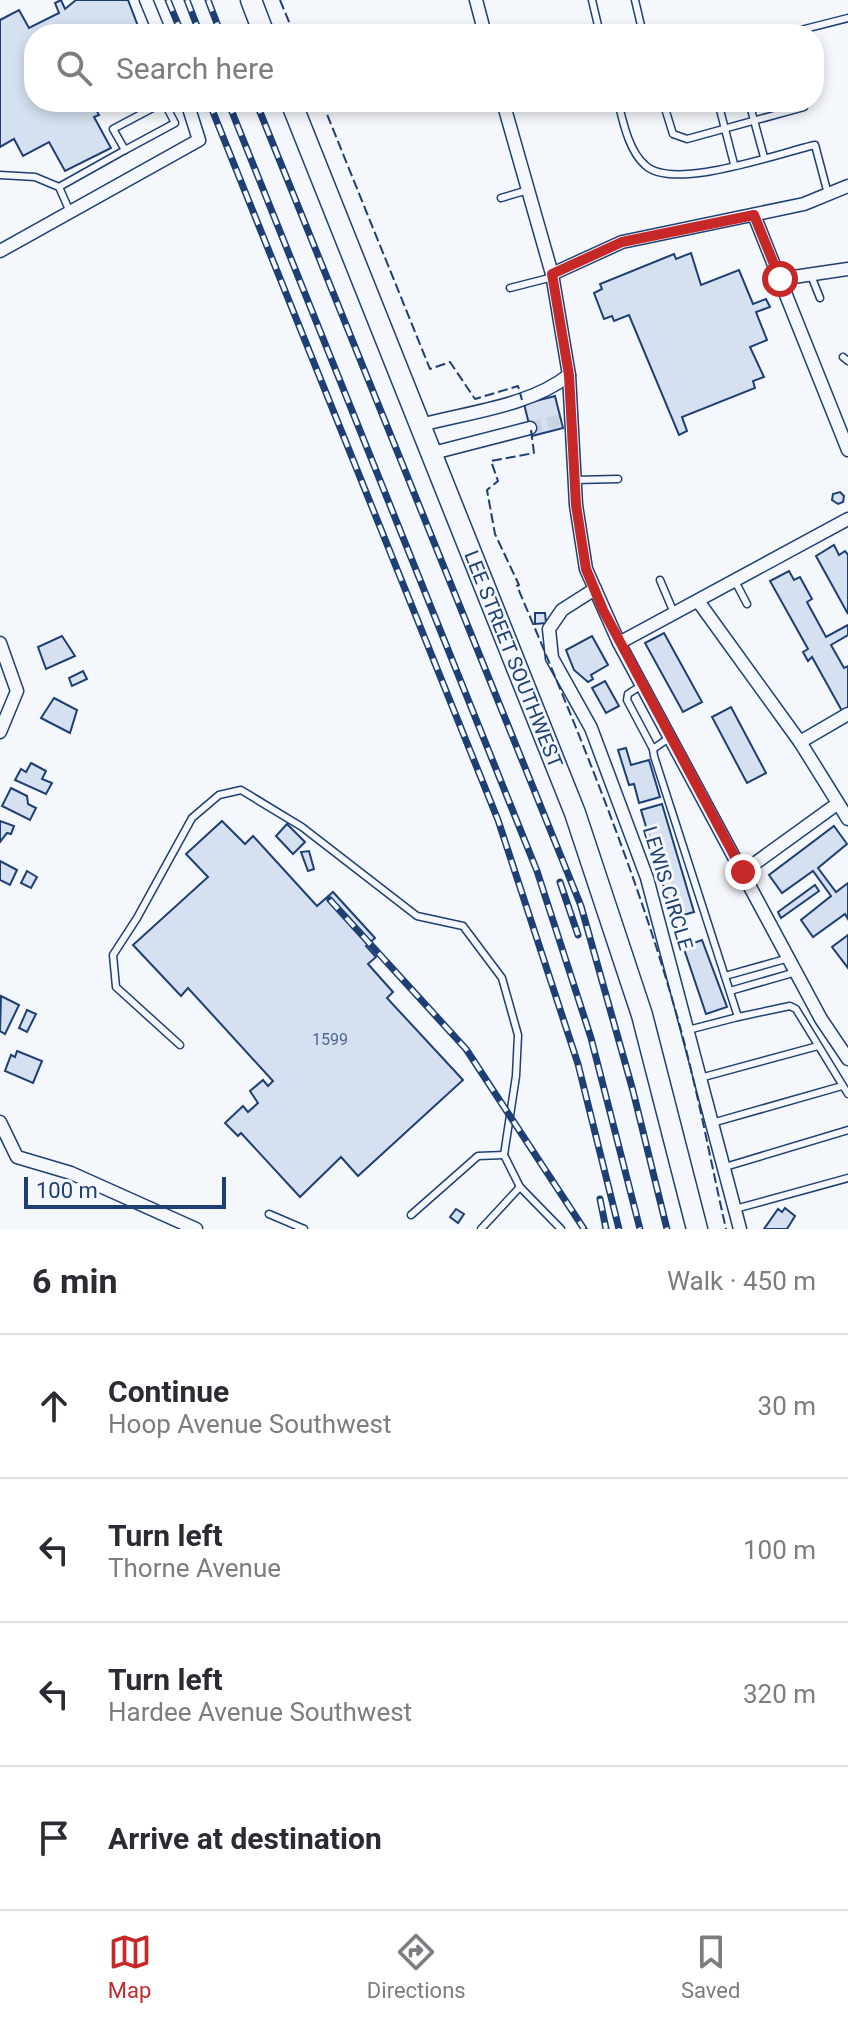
<!DOCTYPE html>
<meta charset="utf-8">
<style>
:root{--surface:#fff;--page:#f7f7f7;--text:#2b2b33;--muted:#7c7c81;--line:#e1e1e2;--accent:#c62828}
body{margin:0;font-family:Roboto,sans-serif;background:var(--page);color:var(--text)}
.scale{position:absolute;left:24px;bottom:20px;width:202px;box-sizing:border-box;padding-left:8px;border:4px solid #1d3f73;border-top:0;font-size:22px;line-height:28px;white-space:nowrap;color:#1d3f73;-webkit-text-stroke:6px #f4f7fb;paint-order:stroke}
.stop{position:absolute;width:24px;height:24px;margin:-18px;border:6px solid #c62828;border-radius:50%;background:#fff}
.stop.end{background:#c62828;border-color:#fff;box-shadow:0 2px 8px #0008}
.list{margin:0;padding:0;list-style:none}
h2{display:flex;justify-content:space-between;align-items:center;height:104px;margin:0;padding:0 32px;font-size:34px}
h2 small{font-size:26px;font-weight:400;color:var(--muted)}
.list li{display:grid;grid-template-columns:52px 1fr auto;gap:24px;align-items:center;box-sizing:border-box;height:144px;padding:0 32px;border-top:2px solid var(--line)}
.list b{display:block;font-size:30px;white-space:nowrap}
.list p{margin:0;font-size:26px;white-space:nowrap;color:var(--muted)}
.list em{font-size:26px;font-style:normal;color:var(--muted)}
.icon{flex:none;width:44px;height:44px;fill:none;stroke:currentColor;stroke-width:2;stroke-linecap:round;stroke-linejoin:round}
.map{position:relative;flex:none;width:848px;height:1229px;overflow:hidden}
.search{position:absolute;background:var(--surface);box-shadow:0 4px 12px #0003;left:24px;right:24px;top:24px;height:88px;display:flex;align-items:center;gap:20px;box-sizing:border-box;padding:0 28px;border-radius:32px;color:var(--muted);font-size:30px}
.sheet{height:680px;background:var(--surface)}
nav{display:flex;justify-content:space-around;align-items:center;box-sizing:border-box;height:112px;border-top:2px solid var(--line);background:var(--surface);font-size:22px;color:var(--muted)}
nav a{display:grid;justify-items:center;gap:4px}
nav .on{color:var(--accent)}
.map>svg:first-child{display:block}
.building{fill:#d5e0f0;stroke:#1d3f73;stroke-width:2}
.lines{fill:none;stroke-linecap:round;stroke-linejoin:round}
.street-tunnel{stroke:#c9d2e0;stroke-width:12;stroke-dasharray:12 6;stroke-linecap:butt}
.lane-casing{stroke:#1d3f73;stroke-width:9}
.street-casing{stroke:#1d3f73;stroke-width:15}
.primary-casing{stroke:#1d3f73;stroke-width:23}
.lane{stroke:#f4f7fb;stroke-width:6}
.street{stroke:#f4f7fb;stroke-width:12}
.primary{stroke:#f4f7fb;stroke-width:20}
.rail-casing{stroke:#1d3f73;stroke-width:7}
.rail{stroke:#f4f7fb;stroke-width:4;stroke-dasharray:12;stroke-linecap:butt}
.fence{stroke:#1d3f73;stroke-width:2;stroke-dasharray:10 4;stroke-linecap:butt}
.route{stroke:#c62828;stroke-width:10}
.labels{text-anchor:middle;dominant-baseline:central;stroke-width:6;stroke-linejoin:round;paint-order:stroke}
.number-label{font-size:16px;fill:#4b6792}
.street-label{font-size:20px;fill:#1d3f73;stroke:#f4f7fb}
</style>
<div class="map">
<svg width="848" height="1229" viewBox="0 0 848 1229">
<rect width="100%" height="100%" fill="#f4f7fb"/>
<!-- building -->
<g class="building">
<path d="M 61,0 L 65,9 L 76,0 L 128,0 L 141,34 L 34,34 L 34,102 L 86,102 L 90,108 L 94,106 L 99,115 L 94,117 L 111,148 L 65,171 L 49,142 L 23,156 L 14,139 L 0,147 L 0,20 L 19,10 L 29,28 L 59,13 L 55,3 Z"/>
<path d="M 691,253 L 701,285 L 739,270 L 753,304 L 766,299 L 770,307 L 756,312 L 767,340 L 750,347 L 764,377 L 753,381 L 755,388 L 682,417 L 687,431 L 679,435 L 629,315 L 614,321 L 612,316 L 604,319 L 594,293 L 602,289 L 600,284 L 674,254 L 676,259 Z"/>
<path d="M 555,396 L 563,428 L 532,436 L 524,404 Z"/>
<path d="M 840,492 L 844,496 L 843,502 L 838,504 L 832,500 L 833,494 Z"/>
<path d="M 834,545 L 839,555 L 845,551 L 848,555 L 848,614 L 816,556 Z"/>
<path d="M 789,571 L 794,580 L 800,577 L 812,599 L 807,602 L 826,637 L 848,625 L 848,635 L 831,645 L 844,668 L 848,666 L 848,708 L 842,711 L 812,657 L 808,661 L 803,652 L 808,649 L 770,581 Z"/>
<path d="M 535,613 L 545,613 L 546,623 L 535,624 Z"/>
<path d="M 664,633 L 702,702 L 683,712 L 645,643 Z"/>
<path d="M 62,636 L 75,656 L 46,669 L 38,647 Z"/>
<path d="M 592,636 L 608,665 L 591,675 L 593,679 L 588,682 L 574,670 L 566,650 Z"/>
<path d="M 83,671 L 87,679 L 72,686 L 69,678 Z"/>
<path d="M 605,681 L 619,706 L 606,713 L 592,688 Z"/>
<path d="M 54,698 L 77,710 L 70,733 L 41,718 Z"/>
<path d="M 731,707 L 766,773 L 747,783 L 712,717 Z"/>
<path d="M 626,748 L 631,765 L 649,760 L 660,797 L 639,803 L 634,784 L 629,785 L 618,750 Z"/>
<path d="M 31,763 L 46,771 L 42,779 L 52,783 L 46,794 L 15,780 L 21,769 L 26,772 Z"/>
<path d="M 11,788 L 27,796 L 28,804 L 36,808 L 30,820 L 2,806 Z"/>
<path d="M 662,804 L 694,912 L 673,918 L 641,810 Z"/>
<path d="M 0,821 L 14,826 L 11,834 L 7,833 L 0,842 Z"/>
<path d="M 222,821 L 245,844 L 253,836 L 317,906 L 333,892 L 375,938 L 366,946 L 376,957 L 368,964 L 393,992 L 387,998 L 463,1080 L 358,1176 L 341,1157 L 300,1197 L 241,1133 L 238,1136 L 225,1123 L 243,1106 L 248,1112 L 258,1103 L 250,1091 L 263,1080 L 268,1086 L 273,1081 L 188,988 L 181,996 L 133,945 L 208,877 L 186,854 Z"/>
<path d="M 287,824 L 305,842 L 293,854 L 276,836 Z"/>
<path d="M 834,826 L 847,844 L 818,868 L 836,892 L 848,883 L 848,919 L 845,914 L 813,937 L 801,920 L 831,896 L 813,871 L 782,893 L 769,875 Z"/>
<path d="M 309,851 L 314,869 L 308,871 L 301,852 Z"/>
<path d="M 0,861 L 17,870 L 10,885 L 0,880 Z"/>
<path d="M 27,871 L 37,877 L 31,888 L 21,883 Z"/>
<path d="M 815,885 L 819,891 L 781,918 L 778,912 Z"/>
<path d="M 848,935 L 848,968 L 832,947 Z"/>
<path d="M 689,937 L 691,944 L 702,940 L 727,1007 L 706,1014 L 681,940 Z"/>
<path d="M 1,996 L 19,1005 L 5,1034 L 0,1031 Z"/>
<path d="M 27,1010 L 36,1014 L 27,1032 L 19,1028 Z"/>
<path d="M 17,1051 L 42,1061 L 33,1083 L 5,1071 L 11,1055 L 15,1057 Z"/>
<path d="M 785,1208 L 795,1216 L 787,1229 L 764,1229 L 778,1209 L 782,1212 Z"/>
<path d="M 456,1209 L 464,1214 L 458,1223 L 450,1217 Z"/>
</g>
<g class="lines">
<!-- street-tunnel -->
<path class="street-tunnel" d="M 530,428 L 561,420"/>
<defs>
<g id="lane">
<path d="M 592,0 L 600,34"/>
<path d="M 635,0 L 643,34"/>
<path d="M 785,34 L 848,18"/>
<path d="M 164,102 L 175,123 L 125,150 L 113,129 Z"/>
<path d="M 618,102 C 623,122 629,151 645,165 C 673,192 779,153 815,145 L 828,194"/>
<path d="M 663,102 L 673,134 L 687,139 L 804,107"/>
<path d="M 718,102 L 734,164"/>
<path d="M 749,102 L 764,157"/>
<path d="M 0,175 L 35,177 L 59,187 L 70,212"/>
<path d="M 59,187 L 125,150"/>
<path d="M 501,198 L 528,190"/>
<path d="M 810,273 L 820,298"/>
<path d="M 510,288 L 553,277"/>
<path d="M 843,357 L 848,361"/>
<path d="M 574,480 L 618,479"/>
<path d="M 660,580 L 674,613"/>
<path d="M 735,581 L 747,604"/>
<path d="M 642,685 L 628,694 L 627,700 L 653,749"/>
<path d="M 669,738 L 653,749 L 654,756 L 738,1017 L 790,1006 L 796,1009 L 848,1094"/>
<path d="M 725,976 L 789,958"/>
<path d="M 730,991 L 796,972"/>
<path d="M 688,1030 L 738,1017"/>
<path d="M 180,1045 L 116,987 L 113,955 L 137,918 L 192,818 L 219,795 L 241,790 L 302,827 L 417,916 L 463,926 L 502,978 L 518,1035 L 516,1076 L 504,1155 L 520,1187 L 561,1229"/>
<path d="M 700,1078 L 818,1046"/>
<path d="M 712,1123 L 842,1086"/>
<path d="M 725,1167 L 848,1130"/>
<path d="M 735,1209 L 848,1178"/>
<path d="M 269,1214 L 304,1229"/>
<path d="M 411,1215 L 478,1156 L 504,1155"/>
<path d="M 481,1229 L 520,1187"/>
</g>
<g id="street">
<path d="M 146,0 L 160,34"/>
<path d="M 476,0 L 485,34"/>
<path d="M 503,102 L 552,274 L 569,375 L 576,505 L 586,569 L 619,643 L 821,1019 L 848,1059"/>
<path d="M 754,215 L 848,450"/>
<path d="M 0,251 L 199,140 L 187,102"/>
<path d="M 552,274 L 622,242 L 804,204 L 848,186"/>
<path d="M 780,279 L 848,269"/>
<path d="M 421,425 C 469,412 530,406 569,375"/>
<path d="M 433,453 L 530,428"/>
<path d="M 595,589 L 562,610 L 549,629 L 552,658 L 591,728 L 647,878 L 740,1229"/>
<path d="M 698,601 L 800,742 L 848,819"/>
<path d="M 0,643 L 17,691 L 0,732"/>
<path d="M 619,643 L 848,519"/>
<path d="M 800,742 L 848,714"/>
<path d="M 743,872 L 837,804"/>
<path d="M 0,1122 L 17,1157 L 71,1173 L 196,1229"/>
</g>
<g id="primary">
<path d="M 251,0 L 264,34"/>
<path id="s1" d="M 291,102 L 575,813 L 642,1015 L 697,1229"/>
</g>
</defs>
<!-- lane casing -->
<use href="#lane" class="lane-casing"/>
<!-- street casing -->
<use href="#street" class="street-casing"/>
<!-- primary casing -->
<use href="#primary" class="primary-casing"/>
<!-- lane -->
<use href="#lane" class="lane"/>
<!-- street -->
<use href="#street" class="street"/>
<!-- primary -->
<use href="#primary" class="primary"/>
<defs>
<g id="rail">
<path d="M 168,0 L 182,34"/>
<path d="M 187,0 L 200,34"/>
<path d="M 208,0 L 221,34"/>
<path d="M 209,102 L 498,820 L 578,1064 L 619,1229"/>
<path d="M 228,102 L 537,871 L 591,1038 L 640,1229"/>
<path d="M 256,102 L 581,906 L 633,1091 L 667,1229"/>
<path d="M 560,882 L 578,935"/>
<path d="M 330,900 L 466,1049 L 584,1229"/>
<path d="M 600,1199 L 606,1229"/>
</g>
</defs>
<!-- rail casing -->
<use href="#rail" class="rail-casing"/>
<!-- rail -->
<use href="#rail" class="rail"/>
<!-- fence -->
<g class="fence">
<path d="M 280,0 L 294,34"/>
<path d="M 322,102 L 430,369 L 450,362 L 475,399 L 518,386 L 522,400"/>
<path d="M 531,430 L 534,453 L 491,461 L 498,481 L 487,490 L 495,534 L 519,585 L 517,586 C 576,725 636,870 677,1016 C 697,1086 710,1159 726,1229"/>
</g>
</g>
<g class="lines">
<!-- route -->
<path class="route" d="M 743,872 L 603,610 L 586,569 L 576,505 L 569,375 L 552,274 L 622,242 L 754,215 L 780,279"/>
</g>
<g class="labels">
<!-- number labels -->
<g class="number-label">
<text x="330" y="1039">1599</text>
</g>
<!-- street labels -->
<g class="street-label">
<text stroke="none"><textPath href="#s1" startOffset="600">LEE STREET SOUTHWEST</textPath></text>
<text transform="translate(668 888) rotate(73)">LEWIS CIRCLE</text>
</g>
</g>
</svg>
<div class="scale">100 m</div>
<div class="stop" style="left:780px;top:279px"></div>
<div class="stop end" style="left:743px;top:872px"></div>
<div class="search"><svg class="icon" aria-label="search" viewBox="0 0 24 24"><circle cx="10" cy="10" r="6"/><path d="M15 15l6 6"/></svg>Search here</div>
</div>
<section class="sheet">
<h2>6 min<small>Walk · 450 m</small></h2>
<ul class="list">
<li><svg class="icon" aria-label="ahead" viewBox="0 0 24 24"><path d="M12 20V5M6 11l6-6 6 6"/></svg><div><b>Continue</b><p>Hoop Avenue Southwest</p></div><em>30 m</em></li>
<li><svg class="icon" aria-label="left" viewBox="0 0 24 24"><path d="M17 20v-9H6M10 6l-5 5 5 5"/></svg><div><b>Turn left</b><p>Thorne Avenue</p></div><em>100 m</em></li>
<li><svg class="icon" aria-label="left" viewBox="0 0 24 24"><path d="M17 20v-9H6M10 6l-5 5 5 5"/></svg><div><b>Turn left</b><p>Hardee Avenue Southwest</p></div><em>320 m</em></li>
<li><svg class="icon" aria-label="arrive" viewBox="0 0 24 24"><path d="M6 21V4h12l-3 4 3 4H6"/></svg><div><b>Arrive at destination</b></div></li>
</ul>
</section>
<nav>
<a class="on"><svg class="icon" aria-label="map" viewBox="0 0 24 24"><path d="M3 6l6-2 6 2 6-2v14l-6 2-6-2-6 2zM9 4v14M15 6v14"/></svg>Map</a>
<a><svg class="icon" aria-label="directions" viewBox="0 0 24 24"><path d="M12 3l9 9-9 9-9-9zM9 14v-3h6M13 9l2 2-2 2"/></svg>Directions</a>
<a><svg class="icon" aria-label="saved" viewBox="0 0 24 24"><path d="M7 4h10v16l-5-4-5 4z"/></svg>Saved</a>
</nav>
